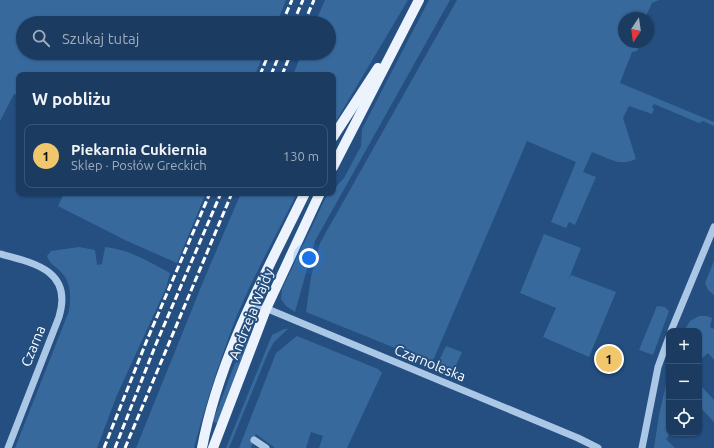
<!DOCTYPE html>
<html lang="pl">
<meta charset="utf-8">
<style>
:root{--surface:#1b3b60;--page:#244266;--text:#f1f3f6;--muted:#a0adbd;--line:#395575;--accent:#f1c76e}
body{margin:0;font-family:Ubuntu,sans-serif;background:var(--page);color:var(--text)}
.controls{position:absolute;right:12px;bottom:12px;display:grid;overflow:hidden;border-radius:8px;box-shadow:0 1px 3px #0004}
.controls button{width:36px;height:36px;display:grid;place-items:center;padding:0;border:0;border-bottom:1px solid var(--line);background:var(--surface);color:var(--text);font:20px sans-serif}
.compass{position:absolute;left:618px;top:12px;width:36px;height:36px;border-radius:50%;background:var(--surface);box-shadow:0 1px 3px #0004;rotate:193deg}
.you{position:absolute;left:309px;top:258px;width:14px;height:14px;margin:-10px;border:3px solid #fff;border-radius:50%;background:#1a73e8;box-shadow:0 0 0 6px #1a73e833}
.badge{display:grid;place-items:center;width:26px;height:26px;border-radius:50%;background:var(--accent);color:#111;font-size:13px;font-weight:700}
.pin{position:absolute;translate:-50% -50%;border:2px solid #fff;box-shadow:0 1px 4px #0006}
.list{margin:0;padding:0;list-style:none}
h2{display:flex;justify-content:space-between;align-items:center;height:52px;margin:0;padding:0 16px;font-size:17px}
h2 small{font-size:13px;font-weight:400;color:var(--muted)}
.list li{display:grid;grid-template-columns:26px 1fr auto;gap:12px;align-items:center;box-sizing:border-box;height:64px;margin:0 8px 8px;padding:0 8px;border:1px solid var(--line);border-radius:8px}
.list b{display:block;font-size:15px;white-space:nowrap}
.list p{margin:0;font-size:13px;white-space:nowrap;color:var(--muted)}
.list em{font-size:13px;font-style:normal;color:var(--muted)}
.icon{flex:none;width:22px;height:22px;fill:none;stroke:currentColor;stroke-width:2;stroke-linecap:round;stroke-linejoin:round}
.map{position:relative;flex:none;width:714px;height:448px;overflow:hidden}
.search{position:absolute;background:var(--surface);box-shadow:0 1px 3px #0004;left:16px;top:16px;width:320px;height:44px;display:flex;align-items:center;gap:10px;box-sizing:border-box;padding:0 14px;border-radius:22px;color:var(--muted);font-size:15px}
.panel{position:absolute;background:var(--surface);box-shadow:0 1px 3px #0004;left:16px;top:72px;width:320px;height:124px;border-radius:8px}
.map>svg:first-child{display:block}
.green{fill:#38699d}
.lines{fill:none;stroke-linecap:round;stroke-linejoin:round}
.minor{stroke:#aac7e6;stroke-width:7}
.major{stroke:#ecf3fd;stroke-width:10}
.rail{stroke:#fff;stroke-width:3;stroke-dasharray:7 3;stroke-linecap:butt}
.labels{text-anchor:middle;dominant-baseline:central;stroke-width:4;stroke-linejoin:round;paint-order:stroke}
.street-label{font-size:14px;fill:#fff;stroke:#244f80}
</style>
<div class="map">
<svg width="714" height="448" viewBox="0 0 714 448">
<rect width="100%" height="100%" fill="#244f80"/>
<!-- green -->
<g class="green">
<path d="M 0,0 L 286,0 L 277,23 L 23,23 L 23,53 L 264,53 L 255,75 L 19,75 L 19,96 L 14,94 L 0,121 Z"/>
<path d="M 325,0 L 408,0 L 333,126 L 333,75 L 293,75 L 302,53 L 329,53 L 329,23 L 315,23 Z"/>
<path d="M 429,0 L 450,0 L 315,241 L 295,312 L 286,306 L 281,299 L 282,289 L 326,197 L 330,193 L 333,193 L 333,190 L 344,178 L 361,146 L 362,129 Z"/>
<path d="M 457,0 L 659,0 L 652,3 L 645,18 L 624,18 L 624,42 L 641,42 L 637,51 L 632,52 L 620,83 L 714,122 L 714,126 L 703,121 L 699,123 L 654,104 L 652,107 L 654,109 L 652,114 L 629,106 L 623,118 L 636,159 C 618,167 609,158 592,152 L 583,172 L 596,177 L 575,225 L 569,222 L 566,228 L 551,222 L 576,162 L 527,141 L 432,363 L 306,312 L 311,277 L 320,243 Z"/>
<path d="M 64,193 L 206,193 L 177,263 L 127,241 L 58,206 Z"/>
<path d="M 241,193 L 297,193 C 276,236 252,278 234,323 C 219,363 205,406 194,448 L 136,448 L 205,277 Z"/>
<path d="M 544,234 L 581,248 L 568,281 L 571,275 L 616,292 L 589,357 L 543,337 L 556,308 L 520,293 Z"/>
<path d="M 79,247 L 95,250 L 97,265 L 102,264 L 105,247 C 129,249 149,262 170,273 L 166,288 L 117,395 L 97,448 L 15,448 L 69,311 C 71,297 72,281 59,270 C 54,265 50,264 47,256 L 51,251 Z"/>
<path d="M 714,261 L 714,295 L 708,290 L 705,283 Z"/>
<path d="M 657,306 L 665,307 L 669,311 L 653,355 L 639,350 Z"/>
<path d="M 699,316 L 707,316 L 712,318 L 710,327 L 714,329 L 714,360 L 708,353 L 699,361 L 699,331 L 684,331 L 690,321 Z"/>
<path d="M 284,329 L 288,329 L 274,342 L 268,353 L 229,448 L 226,448 L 272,335 Z"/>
<path d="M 248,335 L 250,336 L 218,423 L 215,423 L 213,421 L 245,337 Z"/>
<path d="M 297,336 L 378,369 L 382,373 L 347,448 L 319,448 L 323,436 L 311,432 L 306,448 L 275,448 L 256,434 L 251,448 L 239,448 L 276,353 Z"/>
<path d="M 446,346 L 462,352 L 454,370 L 438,363 Z"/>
<path d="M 667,380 L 669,381 L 669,433 L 671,433 L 666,439 L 675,448 L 654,448 L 659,415 Z"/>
<path d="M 702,387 L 714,400 L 714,422 L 699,406 L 699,390 Z"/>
</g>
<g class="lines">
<!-- minor -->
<g class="minor">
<path d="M 0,254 C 35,263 73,271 59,317 L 8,448"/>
<path d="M 251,302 L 578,438 L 598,448"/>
<path d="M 671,331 L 714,227"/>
<path d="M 254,440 L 266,448"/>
<path d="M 642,448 L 658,367 L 669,337"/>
</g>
<!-- major -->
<g class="major">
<path d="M 333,137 L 378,68"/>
<path d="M 333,167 L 419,0"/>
<path d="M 202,448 C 219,357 265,275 305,193"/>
<path d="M 213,448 L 266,309 L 320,193"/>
</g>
<!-- rail -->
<g class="rail">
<path d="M 282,23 L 292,0"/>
<path d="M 293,23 L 303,0"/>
<path d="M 304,23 L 314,0"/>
<path d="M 260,75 L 269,53"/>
<path d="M 271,75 L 280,53"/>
<path d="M 282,75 L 291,53"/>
<path d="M 104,448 L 147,340 L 210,193"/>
<path d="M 115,448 L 156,344 L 221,193"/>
<path d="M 125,448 L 232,193"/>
</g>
</g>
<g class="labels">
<!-- street labels -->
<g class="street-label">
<text transform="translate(251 314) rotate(-68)">Andrzeja Wajdy</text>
<text transform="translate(33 346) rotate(-68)">Czarna</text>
<text transform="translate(430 363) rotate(22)">Czarnoleska</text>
</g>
</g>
</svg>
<div class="controls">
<button>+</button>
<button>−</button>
<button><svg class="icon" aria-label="locate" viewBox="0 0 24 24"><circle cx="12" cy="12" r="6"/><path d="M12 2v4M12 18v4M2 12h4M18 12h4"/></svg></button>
</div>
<svg class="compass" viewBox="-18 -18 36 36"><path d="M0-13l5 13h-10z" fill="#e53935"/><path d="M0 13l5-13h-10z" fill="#a0adbd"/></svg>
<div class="you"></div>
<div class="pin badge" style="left:609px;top:359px">1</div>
<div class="search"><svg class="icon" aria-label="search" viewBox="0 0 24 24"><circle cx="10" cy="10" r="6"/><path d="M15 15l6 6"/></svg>Szukaj tutaj</div>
<section class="panel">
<h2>W pobliżu<small></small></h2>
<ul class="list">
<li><span class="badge">1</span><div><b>Piekarnia Cukiernia</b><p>Sklep · Posłów Greckich</p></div><em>130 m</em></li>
</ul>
</section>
</div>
